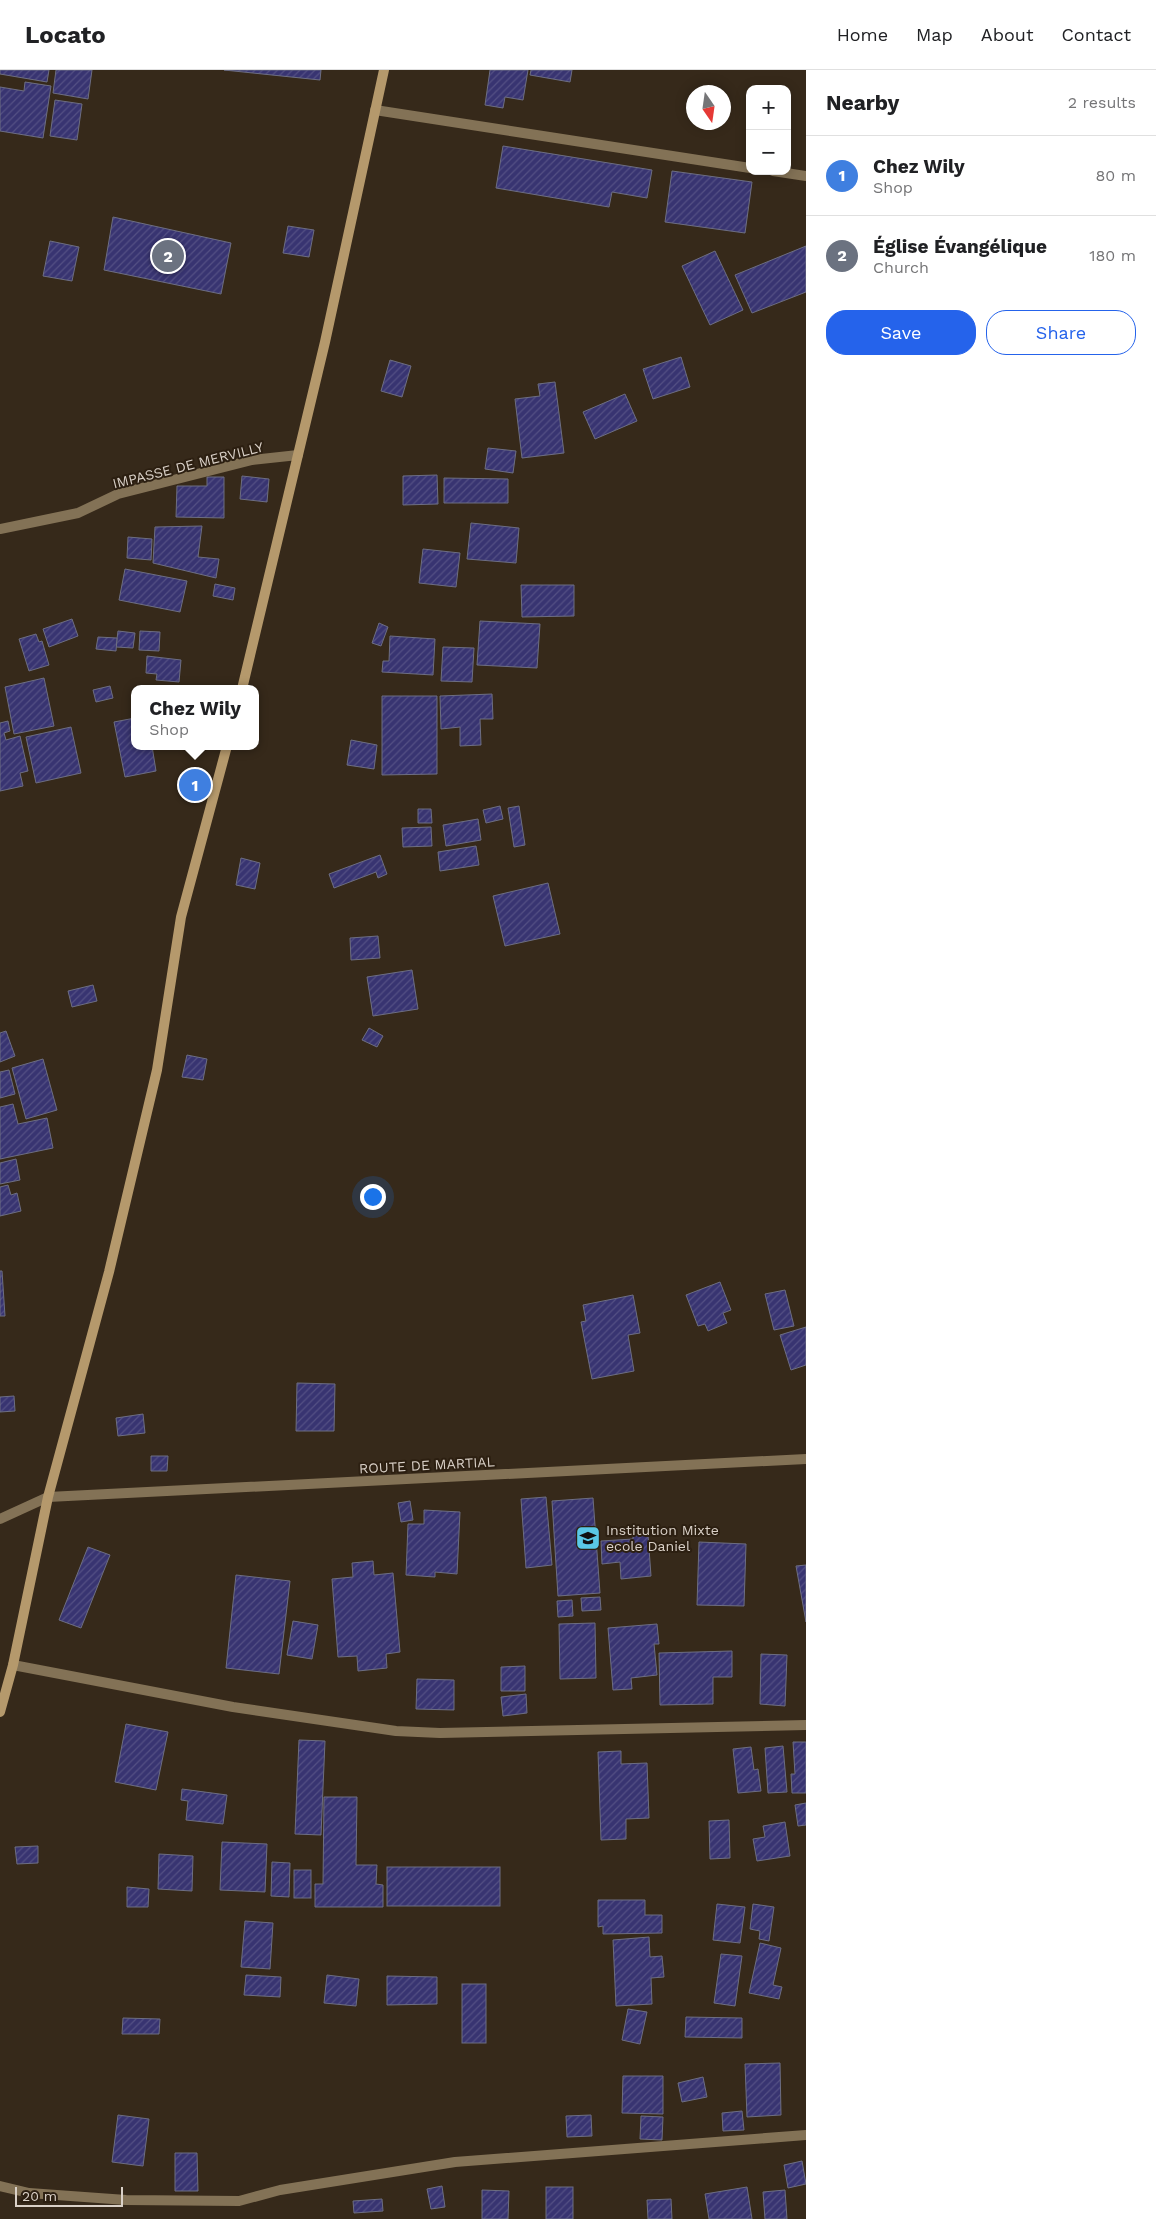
<!DOCTYPE html>
<meta charset="utf-8">
<style>
:root{--surface:#fff;--page:#f2f2f2;--text:#202124;--muted:#757577;--line:#e0e0e0;--accent:#2563eb}
body{margin:0;font-family:"Work Sans",sans-serif;background:var(--page);color:var(--text)}
.controls{position:absolute;right:15px;top:15px;display:grid;overflow:hidden;border-radius:10px;box-shadow:0 2px 12px #0003}
.controls button{width:45px;height:45px;display:grid;place-items:center;padding:0;border:0;border-bottom:1px solid var(--line);background:var(--surface);color:var(--text);font:25px sans-serif}
.compass{position:absolute;left:686px;top:15px;width:45px;height:45px;border-radius:50%;background:var(--surface);box-shadow:0 2px 12px #0003;rotate:167deg}
.scale{position:absolute;left:15px;bottom:12px;width:108px;box-sizing:border-box;padding-left:5px;border:2px solid #dad1c8;border-top:0;font-size:14px;line-height:18px;white-space:nowrap;color:#dad1c8;-webkit-text-stroke:4px #2c1f11;paint-order:stroke}
.you{position:absolute;left:372px;top:1126px;width:18px;height:18px;margin:-12px;border:4px solid #fff;border-radius:50%;background:#1a73e8;box-shadow:0 0 0 8px #1a73e833}
.badge{display:grid;place-items:center;width:32px;height:32px;border-radius:50%;background:var(--accent);color:#fff;font-size:16px;font-weight:700}
.pin{position:absolute;translate:-50% -50%;border:2px solid #fff;box-shadow:0 1px 5px #0006}
.popup{position:absolute;left:131px;top:615px;width:128px;height:65px;box-sizing:border-box;display:grid;place-content:center;border-radius:10px;background:var(--surface);filter:drop-shadow(0 1px 4px #0005);font-size:16px;white-space:nowrap;color:var(--muted)}
.popup b{font-size:19px;color:var(--text)}
.popup::after{content:'';position:absolute;left:50%;top:100%;margin-left:-10px;border:10px solid transparent;border-top-color:var(--surface)}
.list{margin:0;padding:0;list-style:none}
h2{display:flex;justify-content:space-between;align-items:center;height:65px;margin:0;padding:0 20px;font-size:21px}
h2 small{font-size:16px;font-weight:400;color:var(--muted)}
.list li{display:grid;grid-template-columns:32px 1fr auto;gap:15px;align-items:center;box-sizing:border-box;height:80px;padding:0 20px;border-top:1px solid var(--line)}
.list b{display:block;font-size:19px;white-space:nowrap}
.list p{margin:0;font-size:16px;white-space:nowrap;color:var(--muted)}
.list em{font-size:16px;font-style:normal;color:var(--muted)}
.actions{display:flex;gap:10px;padding:15px 20px}
.actions a{flex:1;padding:11px 0;border:1px solid var(--accent);border-radius:20px;text-align:center;font-size:18px;color:var(--accent)}
.actions .main{background:var(--accent);color:#fff}
.map{position:relative;flex:none;width:806px;height:2149px;overflow:hidden}
header{display:flex;align-items:center;gap:30px;box-sizing:border-box;height:70px;padding:0 25px;background:var(--surface);border-bottom:1px solid var(--line)}
header strong{font-size:24px}
nav{display:flex;gap:28px;margin-inline-start:auto;font-size:18px}
main{display:flex}
aside{flex:1;background:var(--surface)}
.map>svg:first-child{display:block}
.building{fill:url(#building-hatch);stroke:#6d6e82}
.lines{fill:none;stroke-linecap:round;stroke-linejoin:round}
.minor{stroke:#837256;stroke-width:10}
.tertiary{stroke:#837256;stroke-width:10}
.secondary{stroke:#b5996c;stroke-width:10}
.labels{text-anchor:middle;dominant-baseline:central;stroke-width:4;stroke-linejoin:round;paint-order:stroke}
.street-label{font-size:14px;fill:#dad1c8;stroke:#2c1f11}
.poi-label{font-size:14px;fill:#dad1c8;stroke:#2c1f11;text-anchor:start}
</style>
<header>
<strong>Locato</strong>
<nav><a>Home</a><a>Map</a><a>About</a><a>Contact</a></nav>
</header>
<main>
<div class="map">
<svg width="806" height="2149" viewBox="0 0 806 2149">
<defs>
<pattern id="building-hatch" width="6" height="6" patternUnits="userSpaceOnUse" patternTransform="scale(1.25)"><rect width="6" height="6" fill="#383471"/><path d="M-1 1l2-2M0 6l6-6M5 7l2-2" fill="none" stroke="#545084"/></pattern>
</defs>
<rect width="100%" height="100%" fill="#36291a"/>
<!-- building -->
<g class="building">
<path d="M 0,0 L 49,0 L 47,12 L 0,4 Z"/>
<path d="M 56,0 L 92,0 L 88,29 L 53,23 Z"/>
<path d="M 224,0 L 321,0 L 320,10 Z"/>
<path d="M 490,0 L 528,0 L 523,30 L 505,27 L 503,38 L 485,35 Z"/>
<path d="M 531,0 L 572,0 L 570,12 L 530,5 Z"/>
<path d="M 25,12 L 51,16 L 43,68 L 0,61 L 0,17 L 24,21 Z"/>
<path d="M 55,30 L 82,34 L 77,70 L 50,66 Z"/>
<path d="M 503,76 L 652,100 L 647,128 L 612,122 L 609,137 L 496,118 Z"/>
<path d="M 672,101 L 752,112 L 745,163 L 665,152 Z"/>
<path d="M 113,147 L 231,173 L 221,224 L 104,200 Z"/>
<path d="M 288,156 L 314,160 L 309,187 L 283,183 Z"/>
<path d="M 50,171 L 79,177 L 72,211 L 43,206 Z"/>
<path d="M 806,176 L 806,222 L 752,243 L 735,205 Z"/>
<path d="M 715,181 L 743,240 L 710,255 L 682,196 Z"/>
<path d="M 681,287 L 690,317 L 653,329 L 643,299 Z"/>
<path d="M 390,290 L 411,296 L 402,327 L 381,321 Z"/>
<path d="M 555,312 L 564,383 L 522,388 L 515,329 L 540,326 L 538,314 Z"/>
<path d="M 625,324 L 637,351 L 595,369 L 583,342 Z"/>
<path d="M 488,378 L 516,381 L 513,403 L 485,399 Z"/>
<path d="M 437,405 L 438,434 L 403,435 L 403,406 Z"/>
<path d="M 242,406 L 269,409 L 267,432 L 240,429 Z"/>
<path d="M 207,407 L 224,407 L 224,448 L 176,447 L 177,416 L 207,416 Z"/>
<path d="M 444,408 L 508,409 L 508,433 L 444,433 Z"/>
<path d="M 471,453 L 519,458 L 516,493 L 467,489 Z"/>
<path d="M 202,456 L 198,487 L 219,489 L 216,508 L 153,493 L 155,457 Z"/>
<path d="M 128,467 L 152,469 L 151,490 L 127,488 Z"/>
<path d="M 423,479 L 460,483 L 456,517 L 419,513 Z"/>
<path d="M 125,499 L 187,511 L 180,542 L 119,530 Z"/>
<path d="M 215,514 L 235,518 L 233,530 L 213,526 Z"/>
<path d="M 521,515 L 574,515 L 574,546 L 522,547 Z"/>
<path d="M 72,549 L 78,566 L 49,577 L 43,559 Z"/>
<path d="M 480,551 L 540,554 L 537,598 L 477,595 Z"/>
<path d="M 379,553 L 388,557 L 381,576 L 372,573 Z"/>
<path d="M 118,561 L 135,563 L 133,578 L 116,577 Z"/>
<path d="M 140,561 L 160,562 L 159,581 L 139,580 Z"/>
<path d="M 36,564 L 39,572 L 42,571 L 49,595 L 29,601 L 19,569 Z"/>
<path d="M 390,566 L 435,569 L 433,605 L 382,602 L 383,591 L 389,591 Z"/>
<path d="M 98,567 L 117,568 L 116,581 L 96,579 Z"/>
<path d="M 443,577 L 474,578 L 472,612 L 441,611 Z"/>
<path d="M 147,586 L 181,590 L 179,612 L 156,610 L 157,604 L 146,603 Z"/>
<path d="M 44,608 L 54,656 L 14,664 L 5,617 Z"/>
<path d="M 110,616 L 113,628 L 96,632 L 93,620 Z"/>
<path d="M 492,624 L 493,649 L 480,649 L 481,675 L 460,676 L 460,657 L 441,659 L 440,626 Z"/>
<path d="M 382,626 L 437,626 L 437,704 L 382,705 Z"/>
<path d="M 135,648 L 135,676 L 152,676 L 156,701 L 125,707 L 114,652 Z"/>
<path d="M 8,651 L 10,661 L 4,663 L 6,670 L 20,666 L 28,701 L 20,703 L 23,716 L 0,721 L 0,653 Z"/>
<path d="M 71,657 L 81,703 L 36,713 L 26,667 Z"/>
<path d="M 351,670 L 377,675 L 374,699 L 347,695 Z"/>
<path d="M 500,736 L 503,749 L 486,753 L 483,740 Z"/>
<path d="M 519,736 L 525,775 L 514,777 L 508,738 Z"/>
<path d="M 418,739 L 431,739 L 432,753 L 418,753 Z"/>
<path d="M 478,749 L 481,770 L 446,776 L 443,755 Z"/>
<path d="M 431,757 L 432,776 L 403,777 L 402,758 Z"/>
<path d="M 476,776 L 479,795 L 440,801 L 438,782 Z"/>
<path d="M 380,785 L 387,804 L 378,808 L 376,802 L 334,818 L 329,804 Z"/>
<path d="M 241,788 L 260,793 L 255,819 L 236,815 Z"/>
<path d="M 548,813 L 560,864 L 505,876 L 493,826 Z"/>
<path d="M 378,866 L 380,888 L 351,890 L 350,868 Z"/>
<path d="M 412,900 L 418,939 L 373,946 L 367,907 Z"/>
<path d="M 93,915 L 97,931 L 72,937 L 68,921 Z"/>
<path d="M 369,958 L 383,966 L 377,977 L 362,970 Z"/>
<path d="M 6,961 L 15,986 L 0,992 L 0,963 Z"/>
<path d="M 187,985 L 207,989 L 203,1010 L 182,1007 Z"/>
<path d="M 43,989 L 57,1040 L 26,1049 L 12,998 Z"/>
<path d="M 9,1000 L 15,1024 L 0,1028 L 0,1002 Z"/>
<path d="M 13,1034 L 18,1054 L 47,1048 L 53,1078 L 0,1089 L 0,1037 Z"/>
<path d="M 16,1089 L 20,1110 L 0,1114 L 0,1093 Z"/>
<path d="M 8,1115 L 11,1125 L 17,1123 L 21,1141 L 0,1146 L 0,1117 Z"/>
<path d="M 0,1201 L 2,1201 L 5,1246 L 0,1246 Z"/>
<path d="M 720,1212 L 731,1240 L 723,1243 L 727,1253 L 708,1261 L 705,1254 L 698,1256 L 686,1225 Z"/>
<path d="M 785,1220 L 794,1256 L 774,1260 L 765,1224 Z"/>
<path d="M 633,1225 L 640,1263 L 628,1265 L 634,1301 L 592,1309 L 581,1252 L 586,1251 L 583,1235 Z"/>
<path d="M 806,1257 L 806,1295 L 791,1300 L 780,1265 Z"/>
<path d="M 297,1313 L 335,1314 L 334,1361 L 296,1361 Z"/>
<path d="M 14,1326 L 15,1341 L 0,1342 L 0,1327 Z"/>
<path d="M 143,1344 L 145,1363 L 118,1366 L 116,1348 Z"/>
<path d="M 151,1386 L 168,1386 L 167,1401 L 151,1401 Z"/>
<path d="M 546,1427 L 552,1495 L 526,1498 L 521,1429 Z"/>
<path d="M 593,1428 L 600,1523 L 558,1526 L 552,1431 Z"/>
<path d="M 410,1431 L 413,1450 L 401,1452 L 398,1433 Z"/>
<path d="M 424,1440 L 460,1442 L 457,1504 L 435,1502 L 435,1507 L 406,1505 L 408,1454 L 424,1454 Z"/>
<path d="M 648,1465 L 651,1506 L 621,1509 L 620,1492 L 602,1494 L 601,1471 L 633,1469 L 633,1466 Z"/>
<path d="M 699,1472 L 746,1474 L 744,1536 L 697,1535 Z"/>
<path d="M 88,1477 L 110,1485 L 81,1558 L 59,1550 Z"/>
<path d="M 373,1491 L 374,1505 L 393,1503 L 400,1582 L 386,1584 L 387,1598 L 358,1601 L 357,1586 L 338,1587 L 332,1509 L 353,1507 L 352,1493 Z"/>
<path d="M 806,1495 L 806,1552 L 796,1496 Z"/>
<path d="M 236,1505 L 290,1511 L 279,1604 L 226,1598 Z"/>
<path d="M 600,1527 L 601,1540 L 582,1541 L 581,1528 Z"/>
<path d="M 572,1530 L 573,1546 L 558,1547 L 557,1531 Z"/>
<path d="M 293,1551 L 318,1555 L 312,1589 L 287,1585 Z"/>
<path d="M 595,1553 L 596,1608 L 560,1609 L 559,1554 Z"/>
<path d="M 657,1554 L 659,1574 L 654,1574 L 657,1605 L 631,1608 L 632,1619 L 613,1620 L 608,1558 Z"/>
<path d="M 732,1581 L 732,1607 L 713,1607 L 713,1634 L 660,1635 L 659,1583 Z"/>
<path d="M 761,1584 L 787,1585 L 785,1636 L 760,1634 Z"/>
<path d="M 525,1596 L 525,1621 L 501,1621 L 501,1597 Z"/>
<path d="M 417,1609 L 454,1610 L 454,1640 L 416,1639 Z"/>
<path d="M 526,1624 L 527,1643 L 503,1646 L 501,1627 Z"/>
<path d="M 126,1654 L 168,1662 L 156,1720 L 115,1712 Z"/>
<path d="M 299,1670 L 325,1671 L 321,1765 L 295,1764 Z"/>
<path d="M 793,1672 L 806,1672 L 806,1723 L 792,1723 L 791,1704 L 795,1704 Z"/>
<path d="M 783,1676 L 787,1722 L 768,1723 L 765,1678 Z"/>
<path d="M 751,1677 L 754,1700 L 758,1699 L 761,1721 L 738,1723 L 733,1679 Z"/>
<path d="M 621,1681 L 621,1694 L 647,1693 L 649,1748 L 626,1749 L 626,1769 L 601,1770 L 598,1682 Z"/>
<path d="M 182,1719 L 227,1725 L 223,1754 L 186,1750 L 188,1731 L 181,1730 Z"/>
<path d="M 324,1727 L 357,1727 L 356,1795 L 377,1795 L 376,1814 L 383,1815 L 383,1837 L 315,1837 L 315,1814 L 323,1814 Z"/>
<path d="M 806,1733 L 806,1755 L 798,1756 L 795,1735 Z"/>
<path d="M 729,1750 L 730,1788 L 710,1789 L 709,1751 Z"/>
<path d="M 785,1752 L 790,1786 L 757,1791 L 753,1769 L 765,1767 L 763,1756 Z"/>
<path d="M 222,1772 L 267,1774 L 265,1822 L 220,1820 Z"/>
<path d="M 38,1776 L 38,1793 L 17,1794 L 15,1777 Z"/>
<path d="M 159,1784 L 193,1786 L 192,1821 L 158,1819 Z"/>
<path d="M 272,1792 L 290,1793 L 289,1827 L 271,1826 Z"/>
<rect x="387" y="1797" width="113" height="39"/>
<rect x="294" y="1800" width="17" height="28"/>
<path d="M 127,1817 L 149,1819 L 148,1837 L 127,1837 Z"/>
<path d="M 598,1830 L 645,1830 L 645,1845 L 662,1845 L 662,1863 L 603,1864 L 603,1856 L 598,1857 Z"/>
<path d="M 717,1834 L 745,1837 L 740,1873 L 713,1870 Z"/>
<path d="M 753,1834 L 774,1837 L 769,1871 L 759,1869 L 760,1861 L 750,1859 Z"/>
<path d="M 245,1851 L 273,1853 L 270,1899 L 241,1897 Z"/>
<path d="M 649,1867 L 650,1887 L 662,1886 L 664,1907 L 651,1908 L 652,1934 L 616,1936 L 613,1870 Z"/>
<path d="M 760,1873 L 781,1878 L 773,1915 L 782,1917 L 779,1929 L 749,1923 Z"/>
<path d="M 721,1884 L 742,1886 L 735,1936 L 714,1933 Z"/>
<path d="M 246,1905 L 281,1907 L 280,1927 L 244,1925 Z"/>
<path d="M 327,1905 L 359,1909 L 356,1936 L 324,1933 Z"/>
<path d="M 387,1906 L 437,1907 L 437,1934 L 387,1935 Z"/>
<rect x="462" y="1914" width="24" height="59"/>
<path d="M 628,1939 L 647,1942 L 640,1974 L 622,1970 Z"/>
<path d="M 686,1947 L 742,1948 L 742,1968 L 685,1967 Z"/>
<path d="M 123,1948 L 160,1949 L 159,1964 L 122,1964 Z"/>
<path d="M 780,1993 L 781,2045 L 747,2047 L 745,1994 Z"/>
<path d="M 623,2006 L 663,2006 L 663,2044 L 622,2043 Z"/>
<path d="M 703,2007 L 707,2027 L 682,2032 L 678,2013 Z"/>
<path d="M 742,2041 L 744,2060 L 723,2061 L 722,2043 Z"/>
<path d="M 118,2045 L 149,2049 L 143,2096 L 112,2092 Z"/>
<path d="M 591,2045 L 592,2066 L 567,2067 L 566,2046 Z"/>
<path d="M 641,2046 L 663,2047 L 662,2070 L 640,2069 Z"/>
<path d="M 175,2083 L 197,2083 L 198,2121 L 175,2121 Z"/>
<path d="M 802,2091 L 806,2114 L 788,2118 L 784,2095 Z"/>
<path d="M 442,2116 L 445,2137 L 431,2139 L 427,2119 Z"/>
<rect x="546" y="2117" width="27" height="32"/>
<path d="M 747,2117 L 752,2149 L 709,2149 L 705,2124 Z"/>
<path d="M 482,2120 L 509,2121 L 508,2149 L 482,2149 Z"/>
<path d="M 785,2120 L 787,2149 L 765,2149 L 763,2122 Z"/>
<path d="M 382,2129 L 383,2141 L 354,2143 L 353,2131 Z"/>
<path d="M 671,2129 L 672,2149 L 648,2149 L 647,2130 Z"/>
</g>
<g class="lines">
<!-- minor -->
<g class="minor">
<path d="M 375,40 L 750,98"/>
<path d="M 773,101 L 806,106"/>
<path d="M 0,459 L 78,443 L 118,424 L 252,390 L 298,385"/>
<path d="M 0,1449 L 48,1427"/>
<path d="M 13,1595 L 233,1637 L 396,1661 L 440,1663 L 806,1655"/>
<path d="M 0,2116 L 29,2123 L 126,2130 L 239,2131 L 280,2120 L 455,2092 L 806,2065"/>
</g>
<!-- tertiary -->
<path class="tertiary" d="M 48,1427 L 806,1389"/>
<!-- secondary -->
<g class="secondary">
<path d="M 242,619 L 325,272 L 384,0"/>
<path d="M 0,1642 L 13,1595 L 48,1427 L 109,1202 L 157,1000 L 181,847 L 227,676"/>
</g>
</g>
<!-- icons -->
<defs>
<symbol id="school-square" viewBox="-11 -11 22 22"><rect x="-9" y="-9" width="18" height="18" rx="4" fill="#5ac8e6" stroke="#2c1f11"/><path d="M0-5L7-2L0 1L-7-2ZM-4 1L0 2.5L4 1V4Q0 6-4 4Z" fill="#111"/></symbol>
</defs>
<g fill-rule="evenodd">
<use href="#school-square" x="574" y="1454" width="28" height="28"/>
</g>
<g class="labels">
<!-- street labels -->
<g class="street-label">
<text transform="translate(188 395) rotate(-14)">IMPASSE DE MERVILLY</text>
<text transform="translate(427 1395) rotate(-3)">ROUTE DE MARTIAL</text>
</g>
<!-- poi labels -->
<g class="poi-label">
<text x="606" y="1460">Institution Mixte<tspan x="606" dy="16">ecole Daniel</tspan></text>
</g>
</g>
</svg>
<div class="controls">
<button>+</button>
<button>−</button>
</div>
<svg class="compass" viewBox="-18 -18 36 36"><path d="M0-13l5 13h-10z" fill="#e53935"/><path d="M0 13l5-13h-10z" fill="#757577"/></svg>
<div class="scale">20 m</div>
<div class="you"></div>
<div class="pin badge" style="left:195px;top:715px;background:#3f7fe0">1</div>
<div class="popup"><b>Chez Wily</b>Shop</div>
<div class="pin badge" style="left:168px;top:186px;background:#6b7280">2</div>
</div>
<aside>
<h2>Nearby<small>2 results</small></h2>
<ul class="list">
<li><span class="badge" style="background:#3f7fe0">1</span><div><b>Chez Wily</b><p>Shop</p></div><em>80 m</em></li>
<li><span class="badge" style="background:#6b7280">2</span><div><b>Église Évangélique</b><p>Church</p></div><em>180 m</em></li>
</ul>
<div class="actions"><a class="main">Save</a><a>Share</a></div>
</aside>
</main>
